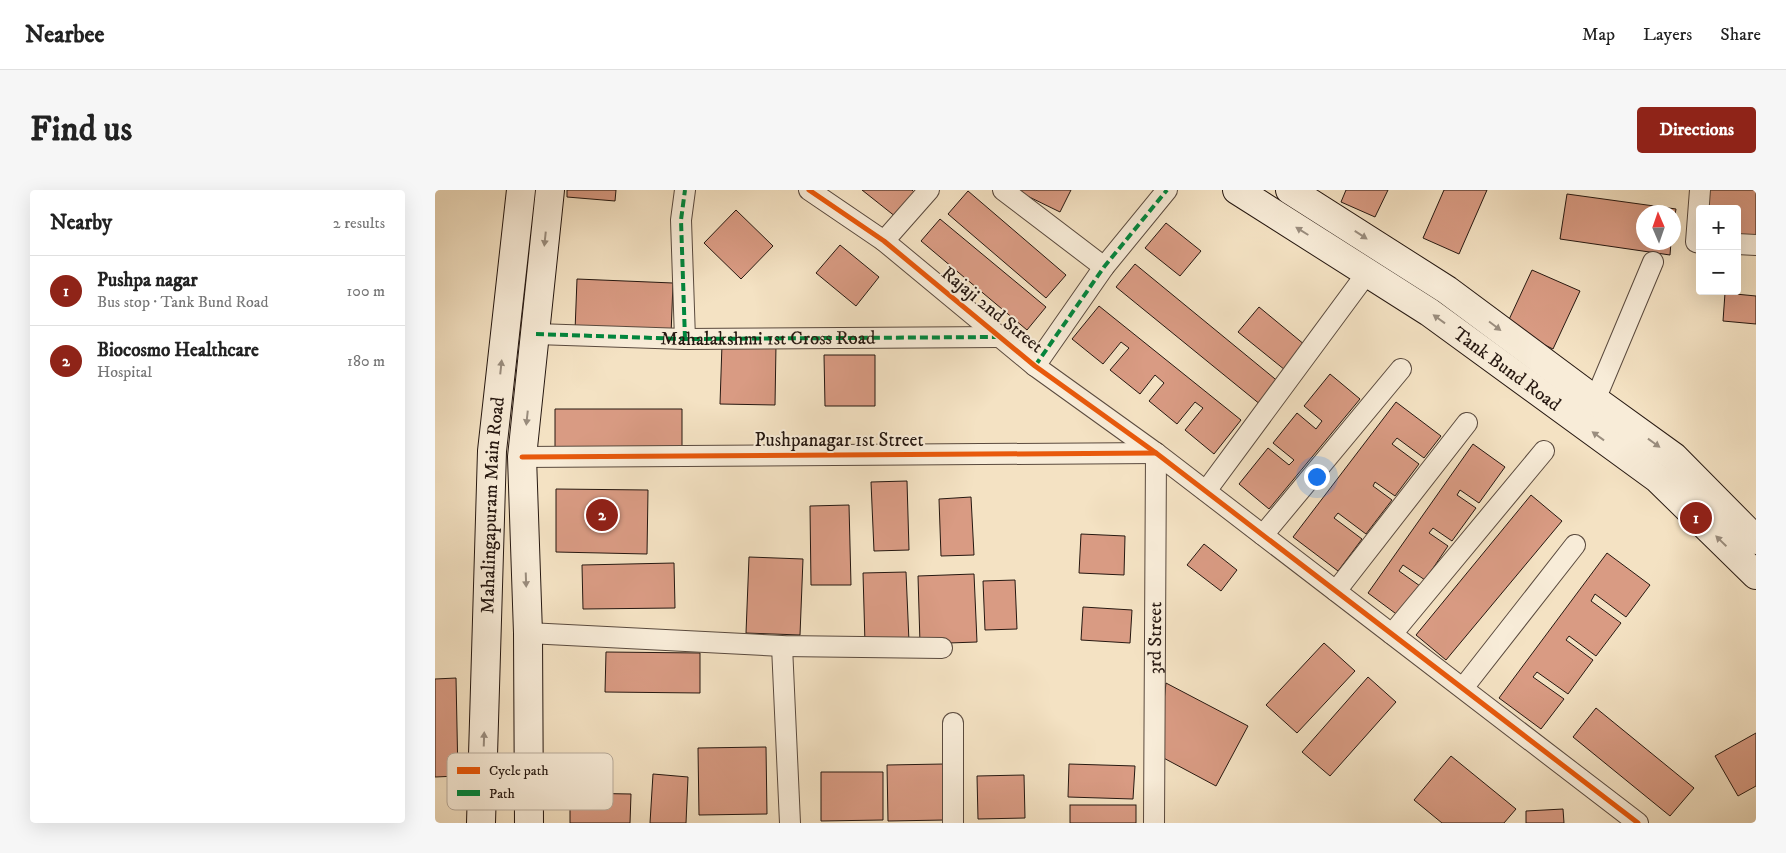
<!DOCTYPE html>
<meta charset="utf-8">
<style>
:root{--surface:#fff;--page:#f6f6f6;--text:#222;--muted:#767676;--line:#e0e0e0;--accent:#8f2418}
body{margin:0;font-family:"IM FELL DW Pica",serif;background:var(--page);color:var(--text)}
.controls{position:absolute;right:15px;top:15px;display:grid;overflow:hidden;border-radius:5px;box-shadow:0 5px 20px #0002}
.controls button{width:45px;height:45px;display:grid;place-items:center;padding:0;border:0;border-bottom:1px solid var(--line);background:var(--surface);color:var(--text);font:25px sans-serif}
.compass{position:absolute;left:1201px;top:15px;width:45px;height:45px;border-radius:50%;background:var(--surface);box-shadow:0 5px 20px #0002;rotate:358deg}
.you{position:absolute;left:881px;top:286px;width:18px;height:18px;margin:-12px;border:4px solid #fff;border-radius:50%;background:#1a73e8;box-shadow:0 0 0 8px #1a73e833}
.badge{display:grid;place-items:center;width:32px;height:32px;border-radius:50%;background:var(--accent);color:#fff;font-size:16px;font-weight:700}
.pin{position:absolute;translate:-50% -50%;border:2px solid #fff;box-shadow:0 1px 5px #0006}
.list{margin:0;padding:0;list-style:none}
h2{display:flex;justify-content:space-between;align-items:center;height:65px;margin:0;padding:0 20px;font-size:21px}
h2 small{font-size:16px;font-weight:400;color:var(--muted)}
.list li{display:grid;grid-template-columns:32px 1fr auto;gap:15px;align-items:center;box-sizing:border-box;height:70px;padding:0 20px;border-top:1px solid var(--line)}
.list b{display:block;font-size:19px;white-space:nowrap}
.list p{margin:0;font-size:16px;white-space:nowrap;color:var(--muted)}
.list em{font-size:16px;font-style:normal;color:var(--muted)}
.map{position:relative;flex:none;width:1321px;height:633px;overflow:hidden;border-radius:5px}
header{display:flex;align-items:center;gap:30px;box-sizing:border-box;height:70px;padding:0 25px;background:var(--surface);border-bottom:1px solid var(--line)}
header strong{font-size:24px}
nav{display:flex;gap:28px;margin-inline-start:auto;font-size:18px}
.intro{display:flex;align-items:center;justify-content:space-between;box-sizing:border-box;height:120px;padding:0 30px}
h1{margin:0;font-size:35px}
.button{padding:12px 22px;border-radius:5px;background:var(--accent);color:#fff;font-size:18px;font-weight:700}
main{display:flex;gap:30px;padding:0 30px}
aside{flex:1;background:var(--surface);border-radius:5px;box-shadow:0 5px 20px #0002}
.map>svg:first-child{display:block}
.building{fill:#d99b83;stroke:#261811}
.lines{fill:none;stroke-linecap:round;stroke-linejoin:round}
.street-casing{stroke:#5a4a3e;stroke-width:22}
.secondary-casing{stroke:#261811;stroke-width:30}
.street{stroke:#f8ecd8;stroke-width:20}
.secondary{stroke:#f8ecd8;stroke-width:28}
.quiet{stroke:#00873e;stroke-width:4;stroke-dasharray:8 4;stroke-linecap:butt}
.cycleway-casing{stroke:#f8ecd8;stroke-width:8}
.cycleway{stroke:#e8590c;stroke-width:5}
.oneway{fill:#9a8d7e}
.labels{text-anchor:middle;dominant-baseline:central;stroke-width:4;stroke-linejoin:round;paint-order:stroke}
.street-label{font-size:19px;fill:#261811;stroke:#f8ecd8}
.key{fill:#f8ecd8;stroke:#b9ac9c;stroke-width:1}
.key-label{font-size:14px;fill:#261811}
</style>
<header>
<strong>Nearbee</strong>
<nav><a>Map</a><a>Layers</a><a>Share</a></nav>
</header>
<div class="intro"><h1>Find us</h1><a class="button">Directions</a></div>
<main>
<aside>
<h2>Nearby<small>2 results</small></h2>
<ul class="list">
<li><span class="badge">1</span><div><b>Pushpa nagar</b><p>Bus stop · Tank Bund Road</p></div><em>100 m</em></li>
<li><span class="badge">2</span><div><b>Biocosmo Healthcare</b><p>Hospital</p></div><em>180 m</em></li>
</ul>
</aside>
<div class="map">
<svg width="1321" height="633" viewBox="0 0 1321 633">
<rect width="100%" height="100%" fill="#f4e2c3"/>
<filter id="stains"><feTurbulence type="fractalNoise" baseFrequency=".004" numOctaves="4"/><feColorMatrix values="0 0 0 0 .2 0 0 0 0 .09 0 0 0 0 .02 0 0 0 .5 -.17"/></filter>
<radialGradient id="worn" r=".72"><stop offset=".6" stop-color="#630" stop-opacity="0"/><stop offset="1" stop-color="#630" stop-opacity=".3"/></radialGradient>
<!-- building -->
<g class="building">
<path d="M 132,0 L 181,0 L 180,11 L 132,7 Z"/>
<path d="M 427,0 L 477,0 L 480,3 L 461,27 Z"/>
<path d="M 580,0 L 636,0 L 625,22 Z"/>
<path d="M 911,0 L 953,0 L 940,27 L 906,12 Z"/>
<path d="M 1009,0 L 1052,0 L 1024,64 L 988,48 Z"/>
<path d="M 1274,0 L 1321,0 L 1321,50 L 1302,49 L 1302,19 L 1274,19 Z"/>
<path d="M 533,1 L 631,85 L 611,108 L 513,24 Z"/>
<path d="M 1132,4 L 1241,19 L 1238,37 L 1238,22 L 1208,22 L 1208,52 L 1236,52 L 1235,65 L 1125,49 Z"/>
<path d="M 301,20 L 338,56 L 306,89 L 269,53 Z"/>
<path d="M 505,29 L 611,117 L 592,140 L 486,51 Z"/>
<path d="M 731,33 L 766,61 L 745,86 L 710,58 Z"/>
<path d="M 405,55 L 444,87 L 421,116 L 381,83 Z"/>
<path d="M 700,74 L 845,193 L 826,215 L 681,97 Z"/>
<path d="M 1097,80 L 1145,101 L 1118,159 L 1071,136 Z"/>
<path d="M 142,89 L 238,93 L 236,145 L 140,141 Z"/>
<path d="M 1290,103 L 1321,106 L 1321,134 L 1288,131 Z"/>
<path d="M 664,116 L 806,230 L 779,264 L 750,240 L 768,218 L 760,212 L 742,234 L 714,211 L 729,193 L 720,185 L 705,204 L 675,180 L 694,158 L 686,152 L 668,174 L 637,149 Z"/>
<path d="M 824,117 L 870,155 L 850,180 L 803,142 Z"/>
<path d="M 287,154 L 341,155 L 340,215 L 285,214 Z"/>
<path d="M 389,165 L 440,165 L 440,216 L 390,216 Z"/>
<path d="M 895,184 L 925,209 L 834,319 L 804,294 L 833,258 L 854,275 L 859,270 L 838,253 L 862,223 L 881,239 L 887,231 L 869,216 Z"/>
<path d="M 961,212 L 1006,246 L 989,268 L 962,248 L 957,254 L 984,274 L 960,306 L 940,292 L 938,296 L 957,310 L 931,344 L 903,323 L 899,328 L 927,349 L 903,381 L 858,347 Z"/>
<path d="M 120,219 L 247,219 L 247,259 L 120,258 Z"/>
<path d="M 1038,254 L 1070,277 L 1044,313 L 1025,300 L 1022,305 L 1041,318 L 1017,351 L 998,338 L 994,343 L 1013,356 L 990,390 L 968,375 L 964,381 L 985,396 L 964,426 L 933,403 Z"/>
<path d="M 472,291 L 474,360 L 439,361 L 436,292 Z"/>
<path d="M 121,299 L 213,300 L 212,364 L 121,362 Z"/>
<path d="M 1096,305 L 1127,331 L 1011,470 L 981,445 Z"/>
<path d="M 536,307 L 539,365 L 506,366 L 504,309 Z"/>
<path d="M 414,315 L 416,395 L 376,395 L 375,316 Z"/>
<path d="M 646,344 L 690,346 L 689,385 L 644,383 Z"/>
<path d="M 769,354 L 802,380 L 786,401 L 752,375 Z"/>
<path d="M 1172,363 L 1215,395 L 1191,427 L 1160,404 L 1156,411 L 1186,433 L 1161,466 L 1134,446 L 1131,450 L 1158,470 L 1133,504 L 1102,482 L 1098,487 L 1129,509 L 1106,539 L 1064,508 Z"/>
<path d="M 314,367 L 368,369 L 365,445 L 311,443 Z"/>
<path d="M 239,373 L 240,418 L 148,419 L 147,375 Z"/>
<path d="M 471,382 L 474,452 L 430,454 L 428,383 Z"/>
<path d="M 539,384 L 542,452 L 485,454 L 483,386 Z"/>
<path d="M 580,390 L 582,439 L 550,440 L 548,391 Z"/>
<path d="M 648,417 L 697,420 L 695,453 L 646,450 Z"/>
<path d="M 889,453 L 920,481 L 862,543 L 831,515 Z"/>
<path d="M 171,462 L 265,463 L 265,503 L 170,502 Z"/>
<path d="M 933,487 L 961,512 L 895,586 L 867,562 Z"/>
<path d="M 21,488 L 23,586 L 0,587 L 0,489 Z"/>
<path d="M 731,493 L 813,536 L 781,596 L 723,565 Z"/>
<path d="M 1161,518 L 1259,598 L 1235,626 L 1138,547 Z"/>
<path d="M 1321,543 L 1321,596 L 1303,606 L 1280,566 Z"/>
<path d="M 331,557 L 332,624 L 264,625 L 263,558 Z"/>
<path d="M 1016,566 L 1081,619 L 1069,633 L 1007,633 L 979,610 Z"/>
<path d="M 509,574 L 510,630 L 453,631 L 452,575 Z"/>
<path d="M 634,574 L 700,576 L 698,609 L 633,607 Z"/>
<path d="M 386,582 L 448,582 L 448,630 L 386,631 Z"/>
<path d="M 218,584 L 253,587 L 251,633 L 215,633 Z"/>
<path d="M 589,585 L 590,628 L 543,629 L 542,586 Z"/>
<path d="M 135,603 L 196,604 L 195,633 L 135,633 Z"/>
<rect x="635" y="615" width="66" height="18"/>
<path d="M 1128,619 L 1129,633 L 1091,633 L 1091,621 Z"/>
</g>
<g class="lines">
<defs>
<g id="street">
<path d="M 374,0 L 449,51 L 600,176 L 721,263 L 1203,633"/>
<path d="M 568,0 L 669,77"/>
<path d="M 1265,0 L 1261,52 L 1265,53"/>
<path d="M 449,51 L 494,0"/>
<path d="M 1302,54 L 1321,55"/>
<path d="M 101,144 L 250,149 L 566,147"/>
<path d="M 250,149 L 246,30 L 250,0"/>
<path d="M 600,176 L 669,77 L 732,0"/>
<path d="M 1160,210 L 1218,72"/>
<path d="M 87,267 L 721,263"/>
<path d="M 771,301 L 932,83"/>
<path d="M 828,345 L 966,179"/>
<path d="M 901,401 L 1032,233"/>
<path d="M 93,443 L 347,456 L 507,458"/>
<path d="M 957,444 L 1109,261"/>
<path d="M 347,456 L 355,633"/>
<path d="M 1028,498 L 1140,355"/>
<path d="M 518,533 L 518,633"/>
<path id="s1" d="M 719,633 L 721,263"/>
</g>
<g id="secondary">
<path id="s2" d="M 802,0 L 994,122 L 1223,289 L 1321,385"/>
<path d="M 855,0 L 1012,100 L 1160,210 L 1239,267 L 1321,350"/>
<path id="s3" d="M 46,633 L 57,261 L 86,0"/>
<path d="M 94,633 L 93,443 L 87,267 L 115,0"/>
</g>
</defs>
<!-- street casing -->
<use href="#street" class="street-casing"/>
<!-- secondary casing -->
<use href="#secondary" class="secondary-casing"/>
<!-- street -->
<use href="#street" class="street"/>
<!-- secondary -->
<use href="#secondary" class="secondary"/>
<!-- quiet -->
<g class="quiet">
<path id="s4" d="M 101,144 L 250,149 L 564,147"/>
<path d="M 250,149 L 246,30 L 250,0"/>
<path d="M 600,176 L 669,77 L 732,0"/>
</g>
<defs>
<g id="cycleway">
<path d="M 374,0 L 449,51 L 600,176 L 721,263 L 1203,633"/>
<path d="M 87,267 L 721,263"/>
</g>
</defs>
<!-- cycleway casing -->
<use href="#cycleway" class="cycleway-casing"/>
<!-- cycleway -->
<use href="#cycleway" class="cycleway"/>
</g>
<!-- one-way arrows -->
<defs><path id="oneway-solid" d="M-6-.8H1V-3.2L6.5 0L1 3.2V.8H-6Z" transform="scale(1.25)"/></defs>
<g class="oneway">
<use href="#oneway-solid" transform="translate(867 41) rotate(-148)"/>
<use href="#oneway-solid" transform="translate(926 45) rotate(33)"/>
<use href="#oneway-solid" transform="translate(110 49) rotate(96)"/>
<use href="#oneway-solid" transform="translate(1004 129) rotate(-144)"/>
<use href="#oneway-solid" transform="translate(1060 136) rotate(37)"/>
<use href="#oneway-solid" transform="translate(66 177) rotate(-84)"/>
<use href="#oneway-solid" transform="translate(92 228) rotate(96)"/>
<use href="#oneway-solid" transform="translate(1163 246) rotate(-144)"/>
<use href="#oneway-solid" transform="translate(1219 253) rotate(36)"/>
<use href="#oneway-solid" transform="translate(1286 351) rotate(-136)"/>
<use href="#oneway-solid" transform="translate(91 390) rotate(88)"/>
<use href="#oneway-solid" transform="translate(49 549) rotate(-88)"/>
</g>
<g class="labels">
<!-- street labels -->
<g class="street-label">
<text transform="translate(557 120) rotate(39)">Rajaji 2nd Street</text>
<text stroke="none"><textPath href="#s4" startOffset="232">Mahalakshmi 1st Cross Road</textPath></text>
<text stroke="none"><textPath href="#s2" startOffset="324">Tank Bund Road</textPath></text>
<text x="404" y="250">Pushpanagar 1st Street</text>
<text stroke="none"><textPath href="#s3" startOffset="318">Mahalingapuram Main Road</textPath></text>
<text stroke="none"><textPath href="#s1" startOffset="185">3rd Street</textPath></text>
</g>
</g>
<!-- legend -->
<rect x="12" y="563" width="166" height="57" rx="8" class="key"/>
<rect x="22" y="577" width="23" height="7" fill="#e8590c"/>
<rect x="22" y="600" width="23" height="6" fill="#00873e"/>
<g class="key-label">
<text x="54" y="585">Cycle path</text>
<text x="54" y="608">Path</text>
</g>
<rect width="100%" height="100%" filter="url(#stains)"/>
<rect width="100%" height="100%" fill="url(#worn)"/>
</svg>
<div class="controls">
<button>+</button>
<button>−</button>
</div>
<svg class="compass" viewBox="-18 -18 36 36"><path d="M0-13l5 13h-10z" fill="#e53935"/><path d="M0 13l5-13h-10z" fill="#767676"/></svg>
<div class="you"></div>
<div class="pin badge" style="left:1261px;top:328px">1</div>
<div class="pin badge" style="left:167px;top:325px">2</div>
</div>
</main>
